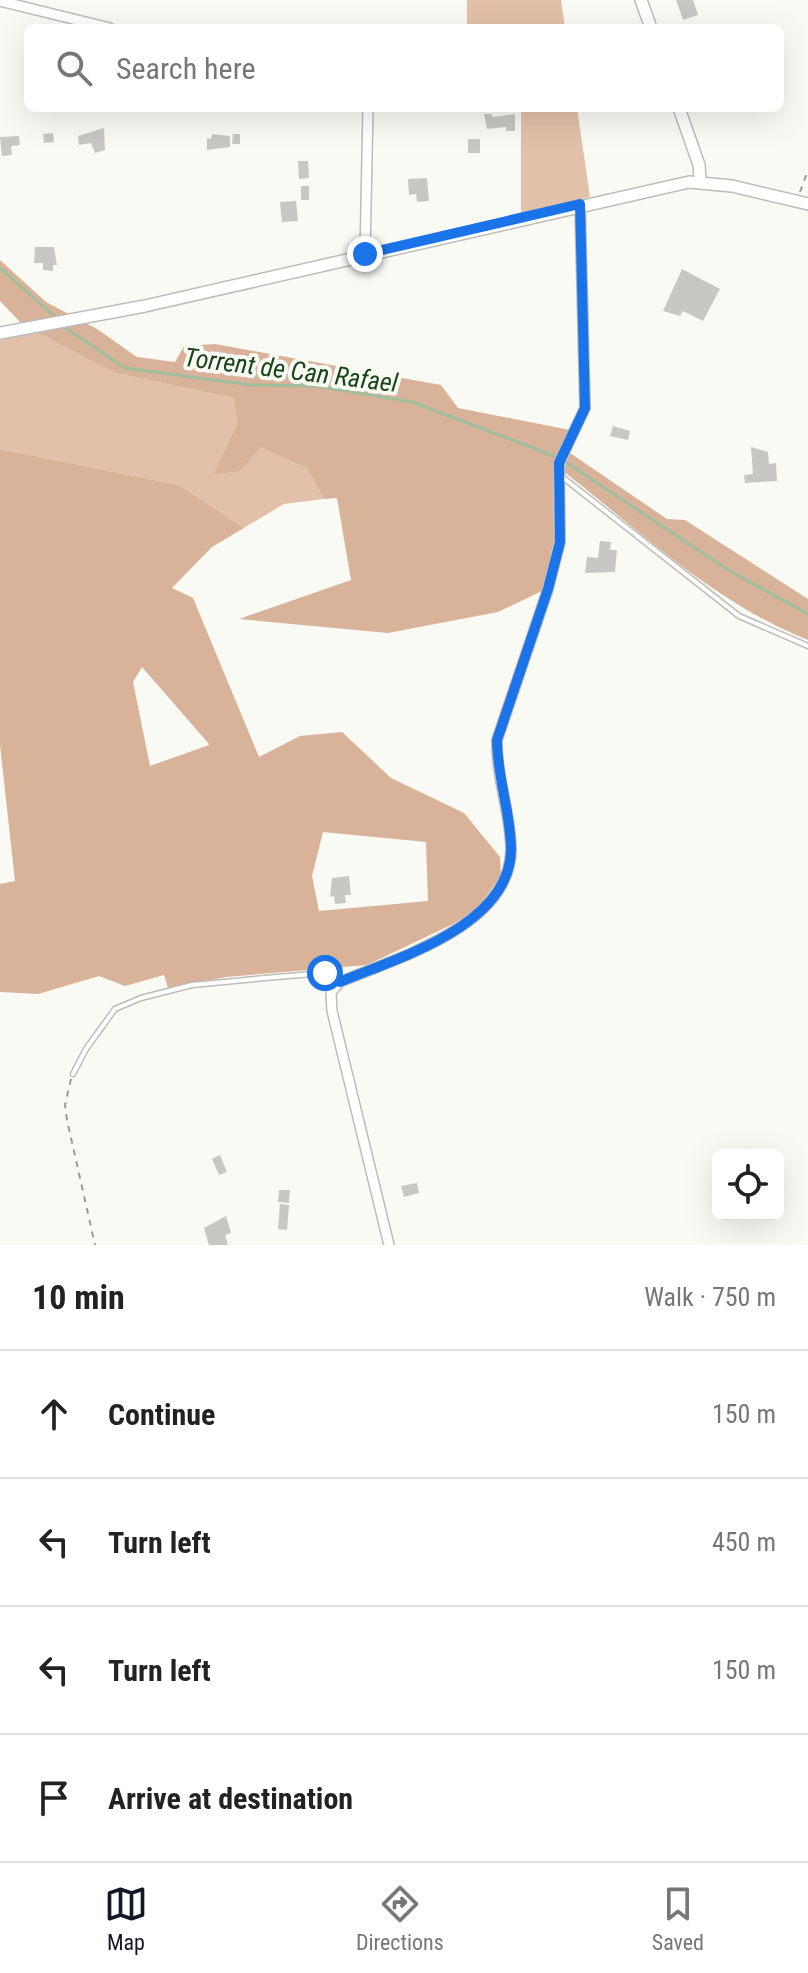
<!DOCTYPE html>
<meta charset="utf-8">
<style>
:root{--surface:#fff;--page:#f6f6f6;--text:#222;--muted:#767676;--line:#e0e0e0;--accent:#111827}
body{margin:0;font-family:"Roboto Condensed",sans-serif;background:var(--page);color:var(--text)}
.controls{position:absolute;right:24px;bottom:24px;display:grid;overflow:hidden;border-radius:12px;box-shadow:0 8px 32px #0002}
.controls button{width:72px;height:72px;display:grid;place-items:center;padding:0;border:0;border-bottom:2px solid var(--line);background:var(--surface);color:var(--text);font:40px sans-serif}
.stop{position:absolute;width:24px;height:24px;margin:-18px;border:6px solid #1a73e8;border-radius:50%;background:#fff}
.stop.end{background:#1a73e8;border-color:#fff;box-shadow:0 2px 8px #0008}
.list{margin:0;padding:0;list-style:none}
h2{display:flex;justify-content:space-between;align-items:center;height:104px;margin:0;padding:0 32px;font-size:34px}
h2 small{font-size:26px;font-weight:400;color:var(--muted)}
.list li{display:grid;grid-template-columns:52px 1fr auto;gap:24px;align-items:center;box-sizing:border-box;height:128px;padding:0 32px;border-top:2px solid var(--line)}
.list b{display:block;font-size:30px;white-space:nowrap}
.list em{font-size:26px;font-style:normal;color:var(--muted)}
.icon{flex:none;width:44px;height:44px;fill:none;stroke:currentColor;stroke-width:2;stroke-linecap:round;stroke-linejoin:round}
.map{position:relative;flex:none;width:808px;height:1245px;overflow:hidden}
.search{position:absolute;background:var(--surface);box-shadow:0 8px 32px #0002;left:24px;right:24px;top:24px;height:88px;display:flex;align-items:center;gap:20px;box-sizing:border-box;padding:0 28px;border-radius:12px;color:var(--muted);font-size:30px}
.sheet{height:616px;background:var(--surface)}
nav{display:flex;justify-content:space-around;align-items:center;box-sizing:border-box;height:112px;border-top:2px solid var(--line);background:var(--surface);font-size:22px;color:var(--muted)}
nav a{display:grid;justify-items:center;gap:4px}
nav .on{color:var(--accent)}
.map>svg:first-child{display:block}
.green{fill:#e3c0a9}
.forest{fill:#d8b299;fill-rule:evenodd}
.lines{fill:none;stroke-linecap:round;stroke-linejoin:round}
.stream{stroke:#9fbe9e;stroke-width:3}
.building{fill:#c9c7c3}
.service-casing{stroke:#bdbcb8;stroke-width:7}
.minor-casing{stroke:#bdbcb8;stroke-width:12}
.tertiary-casing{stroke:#bdbcb8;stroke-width:14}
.path{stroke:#9b9b98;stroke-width:2;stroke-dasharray:6 6;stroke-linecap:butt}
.service{stroke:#fff;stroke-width:4}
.minor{stroke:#fff;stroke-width:9}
.tertiary{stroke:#fff;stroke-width:11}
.route{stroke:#1a73e8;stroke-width:10}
.labels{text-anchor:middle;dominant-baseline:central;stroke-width:8;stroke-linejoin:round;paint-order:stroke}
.water-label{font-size:26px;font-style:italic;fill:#174418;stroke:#fafaf5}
</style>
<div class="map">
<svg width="808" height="1245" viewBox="0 0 808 1245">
<rect width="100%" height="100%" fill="#fafaf5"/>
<!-- green -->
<g class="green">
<path d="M 467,0 L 561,0 L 565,28 L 467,28 Z"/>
<path d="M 521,108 L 577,108 L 590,197 L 521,213 Z"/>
<path d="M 41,330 L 115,373 L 233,398 L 239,422 L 261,446 L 307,468 L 324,499 L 284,504 L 244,528 L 179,485 L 0,449 L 0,340 Z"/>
</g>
<!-- forest -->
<g class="forest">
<path d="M 0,260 L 46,302 L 97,329 L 137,357 L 175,362 L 184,346 L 215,344 L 441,385 L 458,408 L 570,430 L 553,465 L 554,541 L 542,591 L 498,612 L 388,633 L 239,619 L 351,580 L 337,498 L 324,499 L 307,468 L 261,447 L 240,471 L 214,474 L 238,422 L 233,398 L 115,373 L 21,323 L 0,301 Z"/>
<path d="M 0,449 L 179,485 L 244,528 L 212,547 L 172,588 L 193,598 L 259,757 L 300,736 L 342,732 L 391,778 L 464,813 L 500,857 L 501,876 L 477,909 L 453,924 L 367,965 L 226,977 L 168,988 L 164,975 L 125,986 L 99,976 L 38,994 L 0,992 L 0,884 L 15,881 L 0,745 ZM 142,667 L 209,744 L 209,745 L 150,766 L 133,682 ZM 323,832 L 426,842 L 428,901 L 319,911 L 312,876 Z"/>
<path d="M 570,453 L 667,519 L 685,520 L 808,599 L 808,640 C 715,603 641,532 563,471 Z"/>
</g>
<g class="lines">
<!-- stream -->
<g class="stream">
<path d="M 0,268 L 53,315"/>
<path d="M 64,327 L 125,368 L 250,385 L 316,386 L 412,402 L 523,444 L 561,459 L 728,570 L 808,614"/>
</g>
</g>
<!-- building -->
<g class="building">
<path d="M 676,0 L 693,0 L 698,15 L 683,20 Z"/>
<path d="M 484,114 L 492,114 L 492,117 L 515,114 L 515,131 L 506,131 L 506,127 L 487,129 Z"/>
<path d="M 104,128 L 105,150 L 95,153 L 91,143 L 79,145 L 78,136 Z"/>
<path d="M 53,133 L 54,142 L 44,143 L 43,134 Z"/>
<path d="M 212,134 L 230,136 L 230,147 L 207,150 L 207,138 L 211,139 Z"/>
<path d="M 233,134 L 240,134 L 240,144 L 232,144 Z"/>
<path d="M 19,136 L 20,145 L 11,146 L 12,155 L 2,156 L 0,137 Z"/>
<rect x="468" y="139" width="12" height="14"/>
<path d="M 298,161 L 308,161 L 309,178 L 299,179 Z"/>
<path d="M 427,178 L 429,201 L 417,202 L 416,194 L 409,195 L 408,179 Z"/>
<rect x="301" y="186" width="8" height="14"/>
<path d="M 296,201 L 298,221 L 282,222 L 280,202 Z"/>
<path d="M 35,247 L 54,247 L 57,265 L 53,265 L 53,271 L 43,270 L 43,263 L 34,263 Z"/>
<path d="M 682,269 L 720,289 L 703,321 L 683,311 L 680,316 L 663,311 Z"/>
<path d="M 613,426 L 630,431 L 628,440 L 610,436 Z"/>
<path d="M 751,447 L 768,452 L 769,464 L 776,463 L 777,481 L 745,483 L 744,475 L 753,474 Z"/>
<path d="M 600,541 L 611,542 L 610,550 L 617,550 L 615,572 L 585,573 L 587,557 L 598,558 Z"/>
<path d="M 349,876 L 351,895 L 345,895 L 346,903 L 335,904 L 334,896 L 330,897 L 332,878 Z"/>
<path d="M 220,1155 L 227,1172 L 219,1175 L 212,1159 Z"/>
<path d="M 417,1183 L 419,1193 L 404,1197 L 401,1186 Z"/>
<path d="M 279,1190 L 290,1190 L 289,1203 L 278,1202 Z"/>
<path d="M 280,1204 L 289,1205 L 287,1230 L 278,1229 Z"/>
<path d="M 226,1216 L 231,1233 L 225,1235 L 228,1245 L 209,1245 L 204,1228 Z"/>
</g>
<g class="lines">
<defs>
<g id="service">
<path d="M 561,476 L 739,616 L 808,646"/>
<path d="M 73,1074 L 86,1049 L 115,1009 L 141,998 L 192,985 L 276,977 L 325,973 L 340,982"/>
</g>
<g id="minor">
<path d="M 0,1 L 110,28"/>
<path d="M 365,254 L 368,108"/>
<path d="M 389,1245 L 332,1011 L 331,992 L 340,982 C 397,958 510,926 511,850 C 511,814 496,778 497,740 L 548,589 L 560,542 L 559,463 L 585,408 L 580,204"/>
</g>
<g id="tertiary">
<path d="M 641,0 L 651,28"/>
<path d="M 679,108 L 699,165 L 700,180"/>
<path d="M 0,333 L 145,306 L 689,182 L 732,186 L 808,204"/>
</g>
</defs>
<!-- service casing -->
<use href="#service" class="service-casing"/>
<!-- minor casing -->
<use href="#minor" class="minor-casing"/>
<!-- tertiary casing -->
<use href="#tertiary" class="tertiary-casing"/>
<!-- path -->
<g class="path">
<path d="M 800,192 L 808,170"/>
<path d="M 71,1079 L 65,1105 L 67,1120 L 95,1245"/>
</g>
<!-- service -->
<use href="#service" class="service"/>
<!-- minor -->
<use href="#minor" class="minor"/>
<!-- tertiary -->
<use href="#tertiary" class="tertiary"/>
</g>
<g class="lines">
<!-- route -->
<path class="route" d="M 325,973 L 340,982 C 397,958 510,926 511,850 C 511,814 497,777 497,740 L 548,589 L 560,542 L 559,463 L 585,408 L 580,204 L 365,254"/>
</g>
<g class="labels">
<!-- water labels -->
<g class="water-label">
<text transform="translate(291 370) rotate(7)">Torrent de Can Rafael</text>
</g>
</g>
</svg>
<div class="controls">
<button><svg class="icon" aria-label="locate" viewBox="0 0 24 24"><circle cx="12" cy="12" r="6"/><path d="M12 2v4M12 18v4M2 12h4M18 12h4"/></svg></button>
</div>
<div class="stop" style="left:325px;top:973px"></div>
<div class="stop end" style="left:365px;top:254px"></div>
<div class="search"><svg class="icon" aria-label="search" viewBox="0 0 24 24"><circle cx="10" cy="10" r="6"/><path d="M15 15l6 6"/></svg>Search here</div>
</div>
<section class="sheet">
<h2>10 min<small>Walk · 750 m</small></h2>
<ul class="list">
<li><svg class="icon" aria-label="ahead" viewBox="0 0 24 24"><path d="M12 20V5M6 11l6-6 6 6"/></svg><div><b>Continue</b></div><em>150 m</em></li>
<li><svg class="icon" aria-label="left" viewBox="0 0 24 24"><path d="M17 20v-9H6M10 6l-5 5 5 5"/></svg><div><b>Turn left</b></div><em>450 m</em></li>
<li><svg class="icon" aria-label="left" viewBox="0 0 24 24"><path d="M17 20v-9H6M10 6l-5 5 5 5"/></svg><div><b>Turn left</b></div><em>150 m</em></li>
<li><svg class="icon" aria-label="arrive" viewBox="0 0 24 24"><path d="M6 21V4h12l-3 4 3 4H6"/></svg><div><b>Arrive at destination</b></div></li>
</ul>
</section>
<nav>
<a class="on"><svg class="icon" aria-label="map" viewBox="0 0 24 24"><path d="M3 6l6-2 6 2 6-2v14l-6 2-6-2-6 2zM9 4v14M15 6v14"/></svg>Map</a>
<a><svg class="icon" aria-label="directions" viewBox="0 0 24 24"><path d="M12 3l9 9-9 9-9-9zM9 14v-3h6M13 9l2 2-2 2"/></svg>Directions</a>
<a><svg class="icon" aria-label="saved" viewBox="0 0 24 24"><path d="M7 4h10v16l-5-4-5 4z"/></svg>Saved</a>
</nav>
